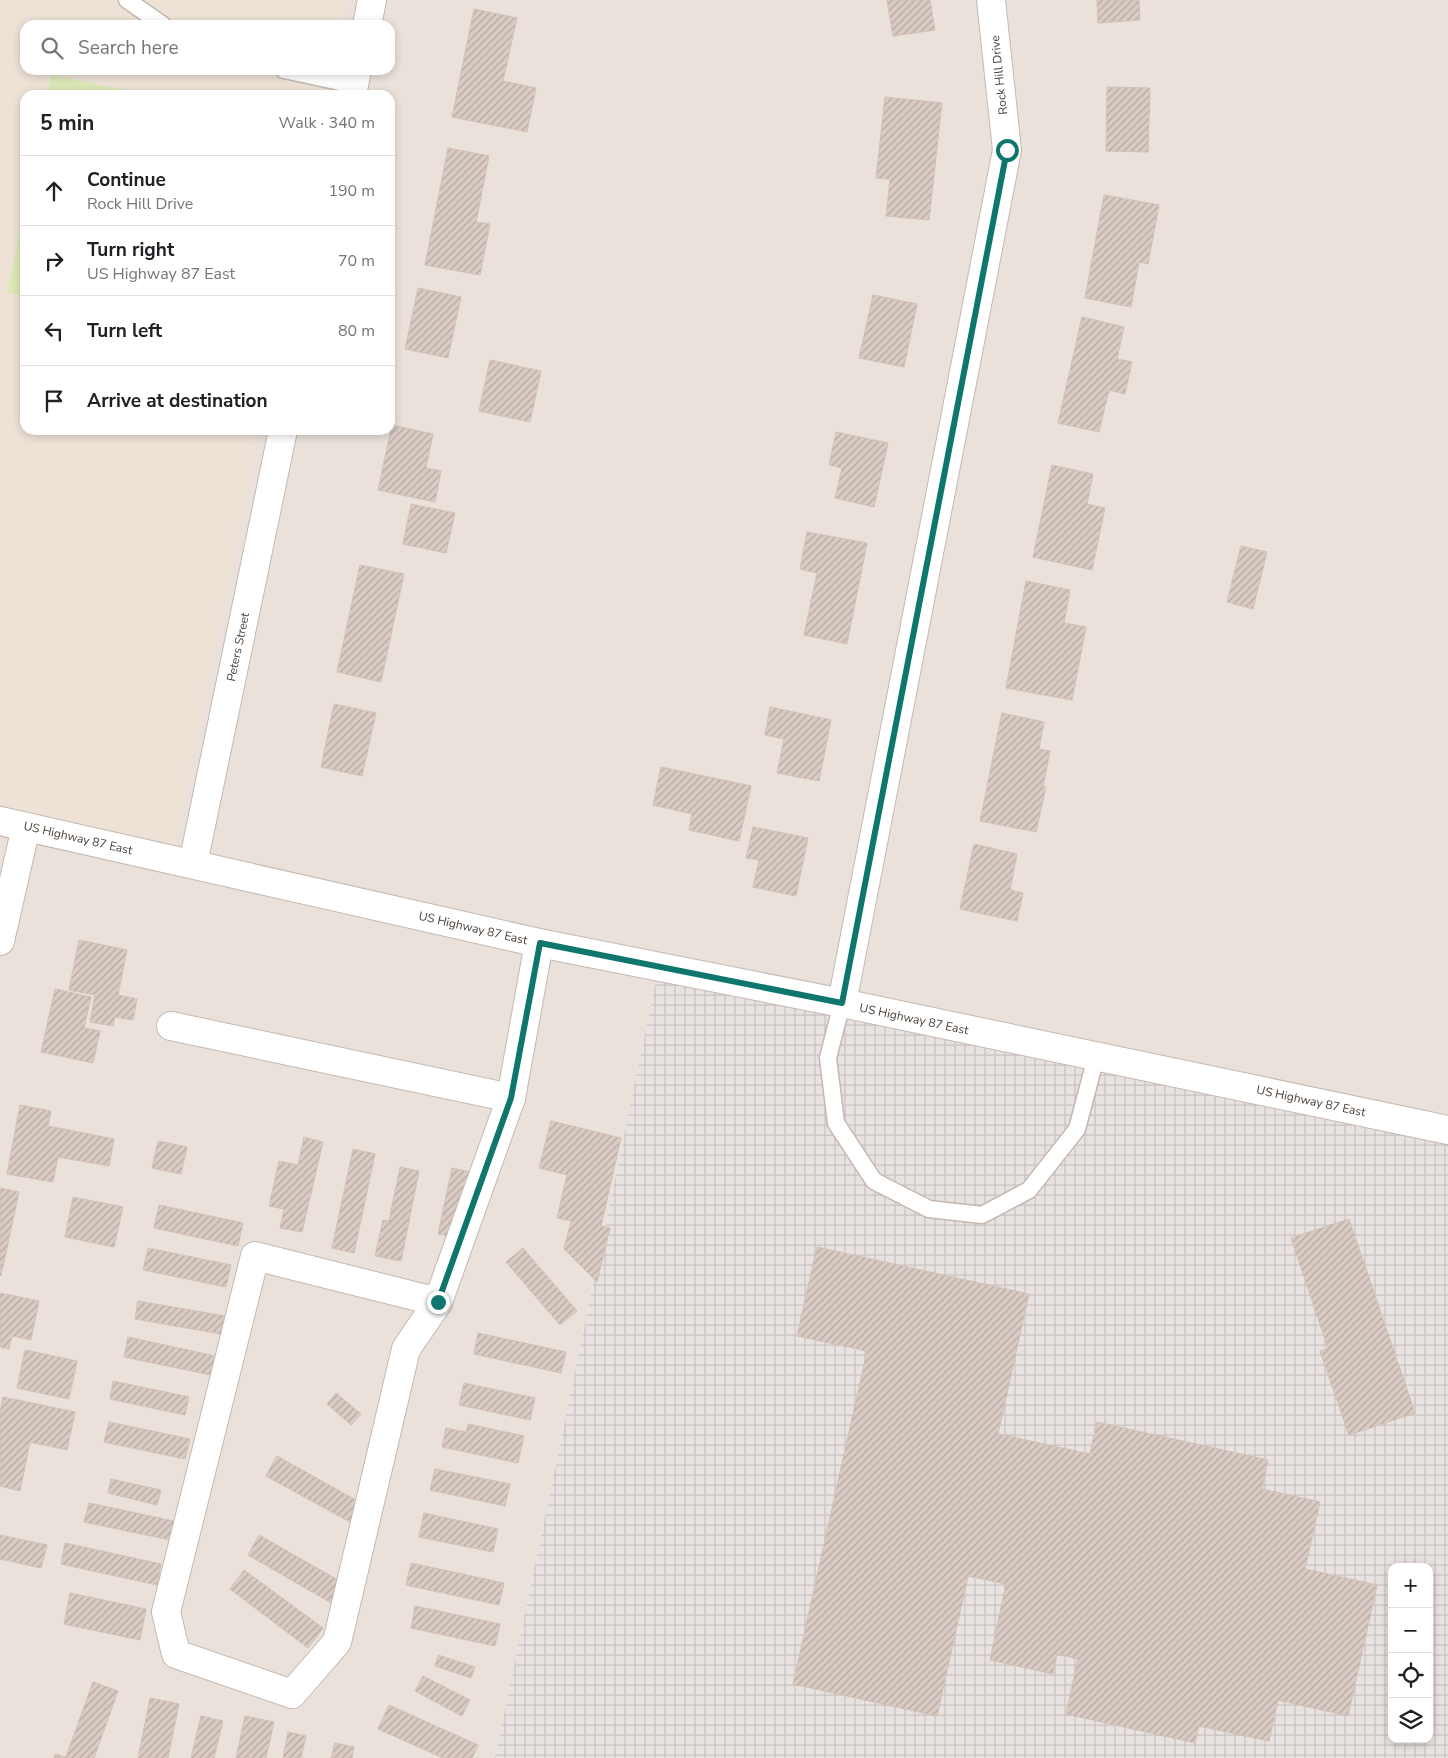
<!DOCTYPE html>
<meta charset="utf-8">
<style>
:root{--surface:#fff;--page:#f2f2f2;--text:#202124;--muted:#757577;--line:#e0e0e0}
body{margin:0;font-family:"Nunito Sans",sans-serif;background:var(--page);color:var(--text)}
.controls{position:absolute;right:15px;bottom:15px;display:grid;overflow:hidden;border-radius:10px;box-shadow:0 2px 8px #0003}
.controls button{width:45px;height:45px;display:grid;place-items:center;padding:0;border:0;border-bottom:1px solid var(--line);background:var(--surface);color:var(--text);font:25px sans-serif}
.stop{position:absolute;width:15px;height:15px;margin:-11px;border:4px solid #0f766e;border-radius:50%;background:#fff}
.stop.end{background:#0f766e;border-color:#fff;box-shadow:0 1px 5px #0008}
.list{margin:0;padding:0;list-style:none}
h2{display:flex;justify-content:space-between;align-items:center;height:65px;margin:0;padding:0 20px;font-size:21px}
h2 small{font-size:16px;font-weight:400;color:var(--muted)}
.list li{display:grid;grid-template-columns:32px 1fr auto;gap:15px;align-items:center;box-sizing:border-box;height:70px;padding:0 20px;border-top:1px solid var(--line)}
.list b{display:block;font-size:19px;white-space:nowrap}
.list p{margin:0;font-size:16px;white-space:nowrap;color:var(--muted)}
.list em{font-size:16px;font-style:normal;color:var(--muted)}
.icon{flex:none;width:28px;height:28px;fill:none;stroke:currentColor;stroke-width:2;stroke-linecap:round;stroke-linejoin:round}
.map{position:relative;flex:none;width:1448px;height:1758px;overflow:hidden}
.search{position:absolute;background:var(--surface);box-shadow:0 2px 8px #0003;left:20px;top:20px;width:375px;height:55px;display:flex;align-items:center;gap:12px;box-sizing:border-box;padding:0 18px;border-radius:15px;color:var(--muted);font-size:19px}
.panel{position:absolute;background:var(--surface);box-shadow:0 2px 8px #0003;left:20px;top:90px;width:375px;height:345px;border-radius:15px}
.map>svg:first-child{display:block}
.residential{fill:#e9e1da}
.industrial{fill:url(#industrial-grid);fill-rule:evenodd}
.education{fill:#eee2d6}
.green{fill:#dce8b6}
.building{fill:url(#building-hatch);stroke:#d2c0b4}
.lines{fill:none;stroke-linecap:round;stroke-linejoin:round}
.service-casing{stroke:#c4b9b1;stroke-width:19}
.minor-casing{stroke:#c4b9b1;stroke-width:30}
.tertiary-casing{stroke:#c4b9b1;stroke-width:30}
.service{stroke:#fff;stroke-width:16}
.minor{stroke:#fff;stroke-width:28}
.tertiary{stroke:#fff;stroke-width:28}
.route{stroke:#0f766e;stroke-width:6}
.labels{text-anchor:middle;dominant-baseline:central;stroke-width:4.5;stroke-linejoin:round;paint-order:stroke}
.street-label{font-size:12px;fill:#4a4039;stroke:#fff}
</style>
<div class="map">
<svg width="1448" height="1758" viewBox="0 0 1448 1758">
<defs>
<pattern id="industrial-grid" width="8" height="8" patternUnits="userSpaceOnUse" patternTransform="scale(1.25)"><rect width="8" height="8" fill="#e8e2e0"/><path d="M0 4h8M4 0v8" fill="none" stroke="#c8c3c1"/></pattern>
<pattern id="building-hatch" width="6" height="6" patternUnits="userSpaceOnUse" patternTransform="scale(1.25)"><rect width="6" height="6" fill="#daccc4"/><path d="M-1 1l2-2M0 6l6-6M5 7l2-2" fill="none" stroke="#b3a7a0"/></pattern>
</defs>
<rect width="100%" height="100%" fill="#f5f0eb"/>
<!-- residential -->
<path class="residential" d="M 346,0 L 1448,0 L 1448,1129 L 659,967 L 495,1758 L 0,1758 L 0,821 L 171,859 L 258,430 L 390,430 L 390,95 L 326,95 L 331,70 L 390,70 L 390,25 L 341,25 Z"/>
<!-- industrial -->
<path class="industrial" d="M 659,967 L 1448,1130 L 1448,1758 L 495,1758 ZM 1392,1567 L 1429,1567 L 1429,1739 L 1392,1739 Z"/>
<!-- education -->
<path class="education" d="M 0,0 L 346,0 L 341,25 L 25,25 L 25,70 L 331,70 L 326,95 L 25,95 L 25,430 L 258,430 L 171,859 L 0,822 Z"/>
<!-- green -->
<g class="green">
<path d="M 51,75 L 148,95 L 47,95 Z"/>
<path d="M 25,204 L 25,296 L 7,293 Z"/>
</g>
<!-- building -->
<g class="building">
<path d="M 887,0 L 930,0 L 935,30 L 893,36 Z"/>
<path d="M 1097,0 L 1139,0 L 1140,20 L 1098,23 Z"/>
<path d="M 474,9 L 517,18 L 503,81 L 536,88 L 527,132 L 452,117 Z"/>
<path d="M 1107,87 L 1150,88 L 1148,152 L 1106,151 Z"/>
<path d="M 885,97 L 942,103 L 929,220 L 886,216 L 890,179 L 876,178 Z"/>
<path d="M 448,148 L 489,156 L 476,222 L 490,224 L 480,275 L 425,265 Z"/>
<path d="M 1104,195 L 1159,205 L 1148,264 L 1139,262 L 1131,307 L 1085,298 Z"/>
<path d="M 418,288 L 461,297 L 448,358 L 405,349 Z"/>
<path d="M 873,295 L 917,304 L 904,367 L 859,358 Z"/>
<path d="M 1082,317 L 1124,327 L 1117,359 L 1132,362 L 1125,394 L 1109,390 L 1099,432 L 1058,423 Z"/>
<path d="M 490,360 L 541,371 L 530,422 L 479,411 Z"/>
<path d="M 392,425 L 433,434 L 426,468 L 441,471 L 435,502 L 378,490 Z"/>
<path d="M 836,432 L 888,443 L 874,507 L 835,498 L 842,468 L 829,465 Z"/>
<path d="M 1052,465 L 1093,474 L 1087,504 L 1105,508 L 1092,570 L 1033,557 Z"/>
<path d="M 411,504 L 455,513 L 446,553 L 403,544 Z"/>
<path d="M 807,532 L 867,543 L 847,644 L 804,635 L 817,573 L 800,569 Z"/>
<path d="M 1241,546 L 1267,552 L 1253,609 L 1227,602 Z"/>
<path d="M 360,565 L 404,574 L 381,682 L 337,672 Z"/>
<path d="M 1026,581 L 1070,590 L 1064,623 L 1086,627 L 1072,700 L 1006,688 Z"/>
<path d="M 334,704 L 376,713 L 362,776 L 321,767 Z"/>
<path d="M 770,707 L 831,720 L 819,781 L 777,773 L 784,739 L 765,735 Z"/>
<path d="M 1002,713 L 1044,722 L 1039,749 L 1050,751 L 1043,787 L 1046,787 L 1036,832 L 980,821 Z"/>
<path d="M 661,767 L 751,786 L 739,841 L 689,830 L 692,814 L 653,805 Z"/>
<path d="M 753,827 L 808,838 L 796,896 L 753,887 L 759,860 L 746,858 Z"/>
<path d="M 974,844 L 1017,854 L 1010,890 L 1023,893 L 1017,921 L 960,909 Z"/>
<path d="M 79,940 L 127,950 L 118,995 L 137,999 L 133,1020 L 115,1017 L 113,1026 L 90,1022 L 95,995 L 69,990 Z"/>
<path d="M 55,989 L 91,997 L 84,1028 L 100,1031 L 93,1063 L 41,1052 Z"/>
<path d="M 20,1105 L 51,1111 L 48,1126 L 114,1139 L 109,1166 L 58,1157 L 53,1182 L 7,1174 Z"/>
<path d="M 551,1121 L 621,1138 L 601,1226 L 610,1228 L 597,1282 L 564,1249 L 571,1221 L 557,1218 L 567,1175 L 539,1168 Z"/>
<path d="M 304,1137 L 323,1142 L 302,1232 L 280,1228 L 284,1209 L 269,1206 L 279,1161 L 298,1165 Z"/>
<path d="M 158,1141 L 187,1147 L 181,1174 L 152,1168 Z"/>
<path d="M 353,1149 L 375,1154 L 354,1253 L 332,1248 Z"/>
<path d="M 400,1167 L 419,1171 L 401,1261 L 375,1256 L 383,1220 L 389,1221 Z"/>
<path d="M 452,1168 L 470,1172 L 456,1237 L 438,1234 Z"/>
<path d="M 0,1188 L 19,1192 L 1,1276 L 0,1275 Z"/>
<path d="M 73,1197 L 123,1207 L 114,1247 L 65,1237 Z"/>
<path d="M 159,1205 L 243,1223 L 238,1246 L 154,1228 Z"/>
<path d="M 1349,1219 L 1415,1413 L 1349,1435 L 1320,1351 L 1328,1348 L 1291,1238 Z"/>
<path d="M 817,1247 L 1029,1294 L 998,1434 L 1090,1454 L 1097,1422 L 1268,1460 L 1262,1489 L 1320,1502 L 1305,1569 L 1377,1585 L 1348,1716 L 1278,1700 L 1269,1741 L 1199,1726 L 1195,1743 L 1066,1714 L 1078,1659 L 1057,1654 L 1053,1674 L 990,1660 L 1006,1584 L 968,1576 L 937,1716 L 793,1684 L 867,1351 L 797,1336 Z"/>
<path d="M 148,1248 L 231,1265 L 226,1287 L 143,1270 Z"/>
<path d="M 523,1248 L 577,1311 L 560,1325 L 506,1262 Z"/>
<path d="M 0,1293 L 39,1301 L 31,1340 L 12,1336 L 9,1349 L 0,1347 Z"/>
<path d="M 138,1301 L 225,1316 L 221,1334 L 135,1319 Z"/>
<path d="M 478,1333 L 566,1352 L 561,1373 L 474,1354 Z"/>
<path d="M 128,1337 L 215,1356 L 211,1375 L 124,1357 Z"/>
<path d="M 25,1350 L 77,1361 L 69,1399 L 17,1388 Z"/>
<path d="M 113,1381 L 189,1397 L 185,1415 L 110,1399 Z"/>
<path d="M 464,1383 L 535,1398 L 530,1420 L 459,1405 Z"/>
<path d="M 336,1393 L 361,1414 L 351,1425 L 327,1404 Z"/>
<path d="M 3,1397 L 75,1412 L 67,1450 L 30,1442 L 20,1491 L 0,1486 L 0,1413 Z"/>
<path d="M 109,1422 L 190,1439 L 185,1459 L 104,1442 Z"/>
<path d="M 468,1424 L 524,1436 L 518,1463 L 442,1447 L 446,1428 L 466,1432 Z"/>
<path d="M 277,1456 L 361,1503 L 350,1522 L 266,1476 Z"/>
<path d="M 435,1469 L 510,1484 L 505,1506 L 430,1490 Z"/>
<path d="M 111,1479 L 161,1490 L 157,1505 L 108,1493 Z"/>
<path d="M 89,1503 L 174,1521 L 170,1540 L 84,1522 Z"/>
<path d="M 424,1513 L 498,1529 L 493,1552 L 419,1537 Z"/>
<path d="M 0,1535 L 47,1545 L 41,1568 L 0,1559 Z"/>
<path d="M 259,1535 L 345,1584 L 333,1604 L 248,1555 Z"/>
<path d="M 65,1543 L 161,1564 L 157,1585 L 61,1564 Z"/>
<path d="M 411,1563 L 504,1583 L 499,1605 L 406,1585 Z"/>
<path d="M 244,1570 L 323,1628 L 308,1648 L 230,1589 Z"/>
<path d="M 70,1593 L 146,1609 L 140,1640 L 64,1624 Z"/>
<path d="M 415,1606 L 500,1624 L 495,1646 L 411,1628 Z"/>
<path d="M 438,1655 L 475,1667 L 471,1678 L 435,1666 Z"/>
<path d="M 423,1676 L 470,1700 L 462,1716 L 415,1691 Z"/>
<path d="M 93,1682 L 118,1691 L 94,1758 L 54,1758 L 55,1754 L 66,1757 Z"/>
<path d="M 150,1698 L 179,1704 L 168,1758 L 138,1758 Z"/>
<path d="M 389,1705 L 478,1745 L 472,1758 L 443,1758 L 378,1729 Z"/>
<path d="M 201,1716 L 223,1721 L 214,1758 L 191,1758 Z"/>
<path d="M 245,1716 L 274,1722 L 266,1758 L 236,1758 Z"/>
<path d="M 288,1732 L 306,1736 L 301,1758 L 283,1758 Z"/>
<path d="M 335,1743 L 354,1747 L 352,1758 L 331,1758 Z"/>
</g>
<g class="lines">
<defs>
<g id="service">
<path d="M 127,0 L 163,25"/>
<path d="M 284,70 L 354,85"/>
<path d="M 842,1003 L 828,1058 L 836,1123 L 874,1181 L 929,1209 L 982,1215 L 1029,1190 L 1077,1129 L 1096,1057"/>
</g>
<g id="minor">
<path d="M 367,25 L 372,0"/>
<path d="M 352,95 L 357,70"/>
<path d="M 193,864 L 283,430"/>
<path d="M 0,941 L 26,827"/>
<path d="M 842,1003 L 1007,150 L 991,0"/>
<path d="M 171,1026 L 511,1098"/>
<path d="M 438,1302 L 255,1256 L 166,1612 L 176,1654 L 292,1694 L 337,1642 L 406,1349 L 438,1302 L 511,1098 L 539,943"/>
</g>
<path id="tertiary" d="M 0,821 L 539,943 L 842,1003 L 1448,1130"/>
</defs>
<!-- service casing -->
<use href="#service" class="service-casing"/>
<!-- minor casing -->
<use href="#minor" class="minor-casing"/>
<!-- tertiary casing -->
<use href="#tertiary" class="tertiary-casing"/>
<!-- service -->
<use href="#service" class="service"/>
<!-- minor -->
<use href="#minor" class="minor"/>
<!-- tertiary -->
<use href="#tertiary" class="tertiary"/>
</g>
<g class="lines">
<!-- route -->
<path class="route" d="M 438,1302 L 511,1098 L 540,943 L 842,1003 L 1007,150"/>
</g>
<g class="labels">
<!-- street labels -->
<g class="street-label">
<text transform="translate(999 75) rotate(-96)">Rock Hill Drive</text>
<text transform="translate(238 647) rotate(-78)">Peters Street</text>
<text transform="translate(78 838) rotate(13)">US Highway 87 East</text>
<text transform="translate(473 928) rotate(13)">US Highway 87 East</text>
<text transform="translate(914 1019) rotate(12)">US Highway 87 East</text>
<text transform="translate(1311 1101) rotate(12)">US Highway 87 East</text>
</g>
</g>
</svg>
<div class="controls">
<button>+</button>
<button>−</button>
<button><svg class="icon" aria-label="locate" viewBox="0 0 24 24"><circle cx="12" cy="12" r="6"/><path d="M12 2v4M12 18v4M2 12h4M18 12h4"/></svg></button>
<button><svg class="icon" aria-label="layers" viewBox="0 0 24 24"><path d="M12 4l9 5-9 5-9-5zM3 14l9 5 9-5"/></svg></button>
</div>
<div class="stop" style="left:1007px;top:150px"></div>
<div class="stop end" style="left:438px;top:1302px"></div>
<div class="search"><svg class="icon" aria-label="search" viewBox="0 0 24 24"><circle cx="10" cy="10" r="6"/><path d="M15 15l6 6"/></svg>Search here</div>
<section class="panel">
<h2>5 min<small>Walk · 340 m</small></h2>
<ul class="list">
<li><svg class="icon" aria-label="ahead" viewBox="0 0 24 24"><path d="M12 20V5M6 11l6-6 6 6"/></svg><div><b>Continue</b><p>Rock Hill Drive</p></div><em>190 m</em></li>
<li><svg class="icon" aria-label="right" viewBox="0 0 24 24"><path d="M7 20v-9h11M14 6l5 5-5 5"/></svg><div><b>Turn right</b><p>US Highway 87 East</p></div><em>70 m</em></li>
<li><svg class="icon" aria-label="left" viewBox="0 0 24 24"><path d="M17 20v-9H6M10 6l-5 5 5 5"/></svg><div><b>Turn left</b></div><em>80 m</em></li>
<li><svg class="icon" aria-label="arrive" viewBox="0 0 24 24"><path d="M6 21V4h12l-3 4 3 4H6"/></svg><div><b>Arrive at destination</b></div></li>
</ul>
</section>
</div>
